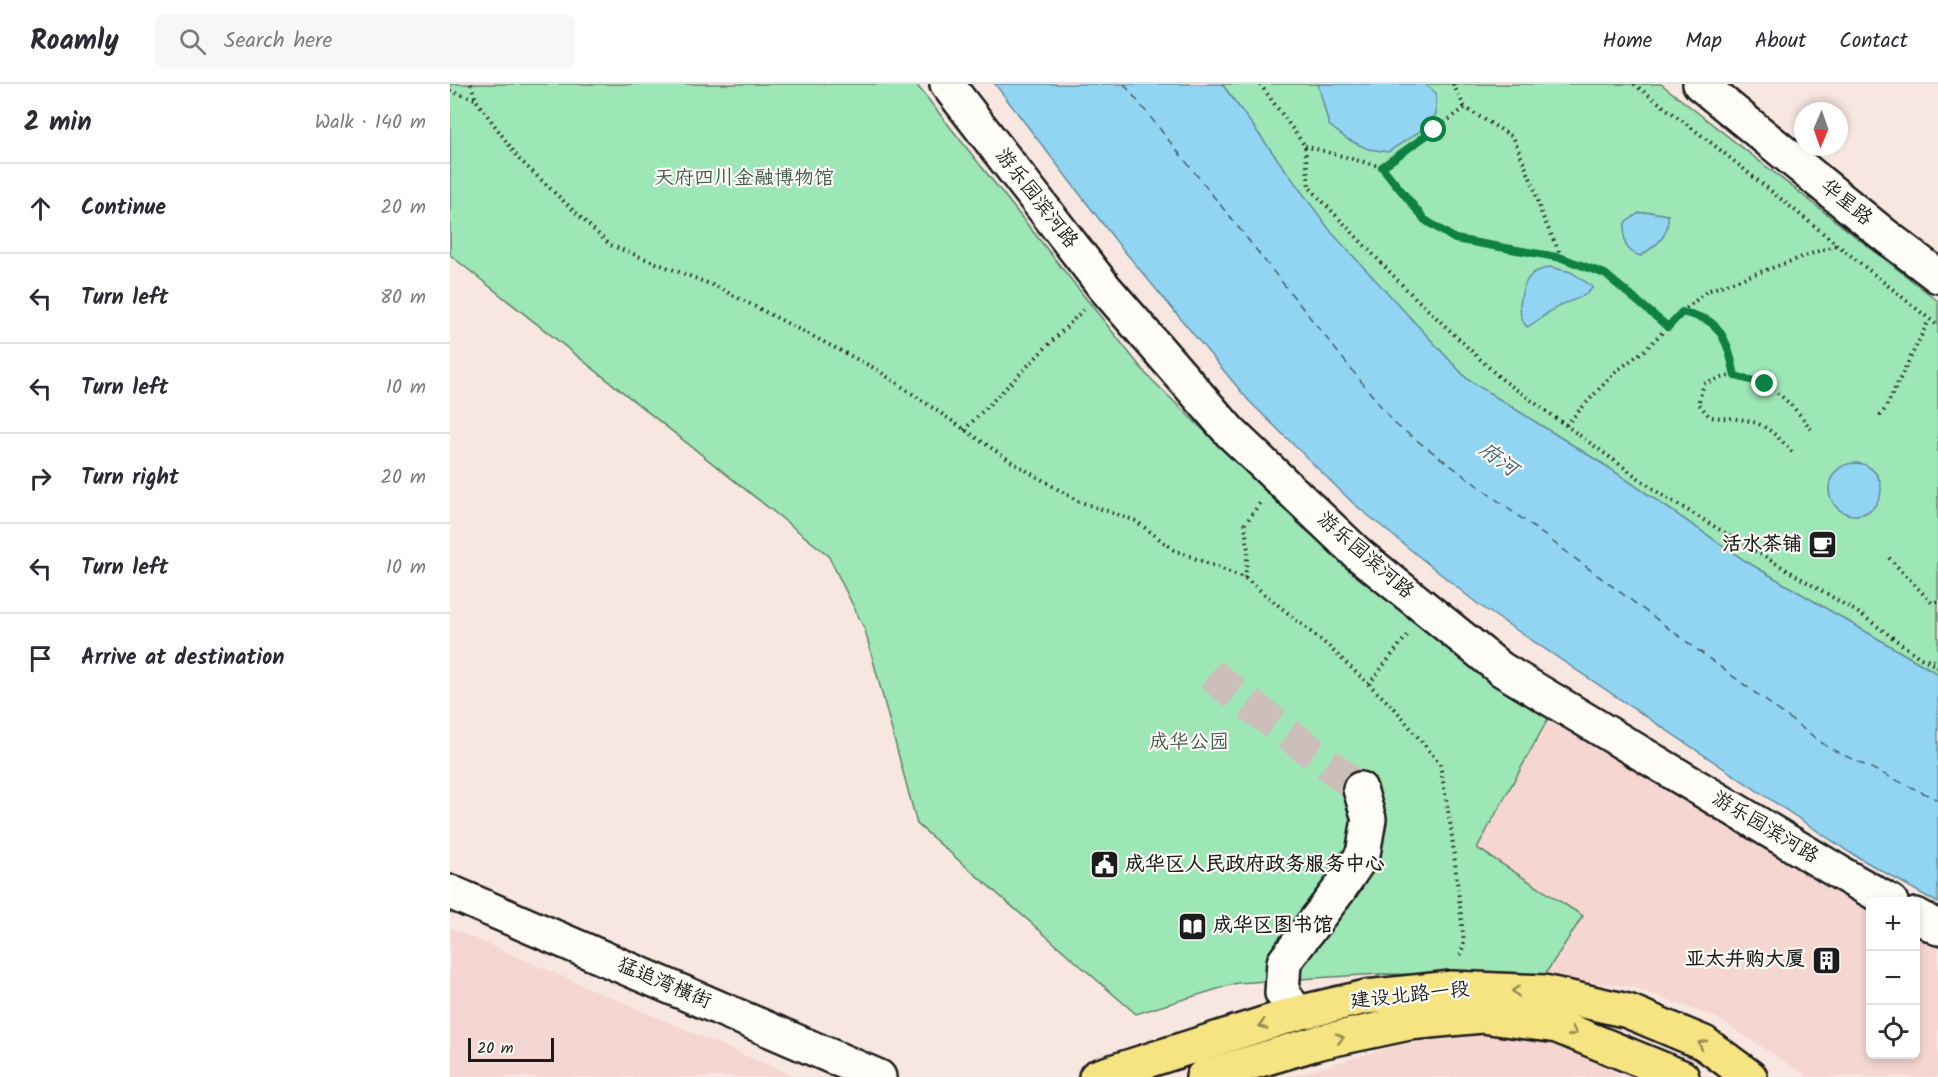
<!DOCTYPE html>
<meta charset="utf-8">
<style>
:root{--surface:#fff;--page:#f7f7f7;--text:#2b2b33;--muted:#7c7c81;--line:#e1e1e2}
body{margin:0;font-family:Kalam,"LXGW WenKai TC",sans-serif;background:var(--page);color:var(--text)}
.controls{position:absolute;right:18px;bottom:18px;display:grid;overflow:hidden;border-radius:9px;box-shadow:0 3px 9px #0003}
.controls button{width:54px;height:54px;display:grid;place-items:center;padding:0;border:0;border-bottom:2px solid var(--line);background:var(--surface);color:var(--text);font:30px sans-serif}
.compass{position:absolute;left:1344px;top:18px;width:54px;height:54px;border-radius:50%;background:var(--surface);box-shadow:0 3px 9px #0003;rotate:182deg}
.scale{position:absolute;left:18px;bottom:15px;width:86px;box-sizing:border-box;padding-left:6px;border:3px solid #1c1c1c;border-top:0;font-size:16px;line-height:21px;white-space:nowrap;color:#1c1c1c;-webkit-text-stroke:4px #fdfcf7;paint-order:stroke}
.stop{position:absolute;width:18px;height:18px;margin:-14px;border:4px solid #0b8043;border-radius:50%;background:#fff}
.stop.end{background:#0b8043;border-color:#fff;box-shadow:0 2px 6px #0008}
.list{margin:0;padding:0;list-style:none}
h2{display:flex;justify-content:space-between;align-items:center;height:78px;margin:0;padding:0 24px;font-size:26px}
h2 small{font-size:20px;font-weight:400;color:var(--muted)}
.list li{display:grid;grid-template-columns:39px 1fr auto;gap:18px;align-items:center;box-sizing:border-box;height:90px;padding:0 24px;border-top:2px solid var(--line)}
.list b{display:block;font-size:22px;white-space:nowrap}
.list em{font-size:20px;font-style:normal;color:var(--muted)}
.icon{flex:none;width:33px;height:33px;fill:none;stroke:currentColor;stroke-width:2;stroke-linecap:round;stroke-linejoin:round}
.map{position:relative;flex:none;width:1488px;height:993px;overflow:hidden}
header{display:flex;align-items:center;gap:36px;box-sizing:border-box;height:84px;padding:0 30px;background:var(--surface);border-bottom:2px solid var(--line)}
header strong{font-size:28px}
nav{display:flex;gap:33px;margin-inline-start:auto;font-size:21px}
.search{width:420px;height:54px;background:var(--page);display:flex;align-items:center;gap:15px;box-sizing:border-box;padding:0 21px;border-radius:9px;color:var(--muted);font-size:22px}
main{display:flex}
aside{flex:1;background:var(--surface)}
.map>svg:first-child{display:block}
.built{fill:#f5d6d0}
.green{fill:#9de6b5;stroke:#5c8168;stroke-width:1.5}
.water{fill:#91d5f3;stroke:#628b9d;stroke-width:1.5}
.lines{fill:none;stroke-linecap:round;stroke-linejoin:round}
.ferry{stroke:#455d67;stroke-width:1.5;stroke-dasharray:8 6;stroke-linecap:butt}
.minor-tunnel{stroke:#ccbeb9;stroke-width:33;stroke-dasharray:33 16;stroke-linecap:butt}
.minor-casing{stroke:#1c1c1c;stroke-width:38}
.major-casing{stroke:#1c1c1c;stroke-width:38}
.path{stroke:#1c1c1c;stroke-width:4;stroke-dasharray:1.5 4.5;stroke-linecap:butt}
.minor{stroke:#fdfcf7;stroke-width:33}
.major{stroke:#f6e381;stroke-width:33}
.oneway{stroke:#948954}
.route{stroke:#0b8043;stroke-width:8}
.labels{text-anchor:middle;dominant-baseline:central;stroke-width:4.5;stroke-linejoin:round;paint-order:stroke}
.park-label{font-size:20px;fill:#43594a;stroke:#fdfcf7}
.street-label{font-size:20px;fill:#1c1c1c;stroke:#fdfcf7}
.poi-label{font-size:20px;font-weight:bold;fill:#1c1c1c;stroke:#fdfcf7;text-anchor:end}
.water-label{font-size:21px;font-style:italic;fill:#455d67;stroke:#fdfcf7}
</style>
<header>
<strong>Roamly</strong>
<div class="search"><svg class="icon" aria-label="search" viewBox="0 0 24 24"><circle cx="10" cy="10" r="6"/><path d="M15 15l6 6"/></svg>Search here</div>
<nav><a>Home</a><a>Map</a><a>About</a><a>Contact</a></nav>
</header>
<main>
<aside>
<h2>2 min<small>Walk · 140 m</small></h2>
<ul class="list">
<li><svg class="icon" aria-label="ahead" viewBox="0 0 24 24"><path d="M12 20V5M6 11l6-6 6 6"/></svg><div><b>Continue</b></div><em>20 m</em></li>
<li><svg class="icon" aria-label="left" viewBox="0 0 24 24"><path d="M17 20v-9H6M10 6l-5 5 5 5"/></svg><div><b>Turn left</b></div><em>80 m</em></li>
<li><svg class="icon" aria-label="left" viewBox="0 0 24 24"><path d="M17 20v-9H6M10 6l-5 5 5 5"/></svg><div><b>Turn left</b></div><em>10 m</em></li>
<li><svg class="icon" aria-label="right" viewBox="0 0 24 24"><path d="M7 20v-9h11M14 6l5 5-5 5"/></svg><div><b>Turn right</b></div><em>20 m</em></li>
<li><svg class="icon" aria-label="left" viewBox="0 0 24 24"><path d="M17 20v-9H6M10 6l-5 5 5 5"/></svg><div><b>Turn left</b></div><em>10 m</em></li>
<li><svg class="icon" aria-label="arrive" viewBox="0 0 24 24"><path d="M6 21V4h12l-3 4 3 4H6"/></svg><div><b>Arrive at destination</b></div></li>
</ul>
</aside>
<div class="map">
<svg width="1488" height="993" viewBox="0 0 1488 993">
<rect width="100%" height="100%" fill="#f8e6e0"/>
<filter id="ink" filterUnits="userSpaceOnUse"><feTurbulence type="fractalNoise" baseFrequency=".0167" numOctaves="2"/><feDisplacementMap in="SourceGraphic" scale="12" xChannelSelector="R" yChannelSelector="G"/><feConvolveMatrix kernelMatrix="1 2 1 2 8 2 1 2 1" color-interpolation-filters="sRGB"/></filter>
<g filter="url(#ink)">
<!-- built -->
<g class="built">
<path d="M 1098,635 L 1424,817 L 1420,818 L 1420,970 L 1466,970 L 1466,841 L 1488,853 L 1488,993 L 1359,993 L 1267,934 L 1183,903 L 1094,892 L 1026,764 Z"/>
<path d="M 0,844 L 345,993 L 0,993 Z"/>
<path d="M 1041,950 L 1130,965 L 1171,993 L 838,993 L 950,961 Z"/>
</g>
<!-- green -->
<g class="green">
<path d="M 0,0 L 466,0 L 696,290 L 853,444 L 965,536 L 1098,635 L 1027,764 L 1133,832 L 1094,892 L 929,890 L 787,899 L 686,930 L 467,740 L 415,546 L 378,471 L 0,171 Z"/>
<path d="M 772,0 L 1211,0 L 1488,217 L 1488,590 L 1297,478 L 1156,382 L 1017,295 L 881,149 Z"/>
</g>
<!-- water -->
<g class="water">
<path d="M 545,0 L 772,0 L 882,149 L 1017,295 L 1156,382 L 1297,478 L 1488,590 L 1488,819 L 1399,768 L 1029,521 L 904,420 L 799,317 L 666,157 Z"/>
<path d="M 868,0 L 975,0 L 986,9 L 986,30 L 975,44 L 938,68 L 918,65 L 897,55 L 879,41 Z"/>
<path d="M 1201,128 L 1218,131 C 1219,154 1207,160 1191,172 C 1173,167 1173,156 1175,139 L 1189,129 Z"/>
<path d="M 1100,183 L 1121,188 L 1143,203 C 1134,216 1118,216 1105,224 C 1095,230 1088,238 1077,243 C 1065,231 1070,202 1082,190 C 1087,186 1095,185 1100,183 Z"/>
<circle cx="1405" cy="405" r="26"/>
</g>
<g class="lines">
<!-- ferry -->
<path class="ferry" d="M 674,0 L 945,340 L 1379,664 L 1488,716"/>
<!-- minor-tunnel -->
<path class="minor-tunnel" d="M 760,590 L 910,705"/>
<defs>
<g id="minor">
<path d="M 497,0 L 655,204 L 780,348 L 908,470 L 1051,585 L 1390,789 L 1441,818"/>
<path d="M 1250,0 L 1432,149 L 1488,192"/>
<path d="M 0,808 L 429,993"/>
<path d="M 1466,831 L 1488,844"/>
<path d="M 848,929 L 832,909 L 834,878 L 889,806 L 913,770 L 919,735 L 910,705"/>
</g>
<g id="major">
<path d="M 646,993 L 848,929 L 916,913 L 1002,904 L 1094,908 L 1178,927 L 1254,959 L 1300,993"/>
<path d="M 753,993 L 870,958 L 959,939 L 1032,932 L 1107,942 L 1232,993"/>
</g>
</defs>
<!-- minor casing -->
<use href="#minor" class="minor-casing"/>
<!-- major casing -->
<use href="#major" class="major-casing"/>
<!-- path -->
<g class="path">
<path d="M 21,0 L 26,16 L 70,76 L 160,161 L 265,202 L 426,285 L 562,378 L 628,417 L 686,437 L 724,466 L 795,494 L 878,562 L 945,625 L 990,680 L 1001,744 L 1014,858 L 1010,874"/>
<path d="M 810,0 L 855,62 L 859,103 L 957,206 L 1049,293 L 1212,411 L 1412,531 L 1469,573 L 1488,583"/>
<path d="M 1003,0 L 1015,24"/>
<path d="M 1184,0 L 1264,61 L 1488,242"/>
<path d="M 0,7 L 25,15"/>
<path d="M 855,62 L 932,83 L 1015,24 L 1063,53 L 1084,103 L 1092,131 L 1112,174"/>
<path d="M 932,83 L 975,136 L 1005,155 L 1112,174 L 1155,190 L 1218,243"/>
<path d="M 1232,228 C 1239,231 1248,232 1255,235 C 1275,244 1281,272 1285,292"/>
<path d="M 1430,332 L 1435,325 L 1479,236"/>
<path d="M 1116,341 L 1164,289 L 1196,265 L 1232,228 L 1257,207 L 1386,161"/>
<path d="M 514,346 L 634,225"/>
<path d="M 1342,368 C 1312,334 1303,336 1260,333 L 1248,319 L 1254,300 C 1264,297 1277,291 1286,292 C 1318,295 1343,320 1361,345"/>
<path d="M 1439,474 L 1482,519 L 1488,517"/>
<path d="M 795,494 L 798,467 L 795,440 L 810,419"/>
<path d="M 1477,575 L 1488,578"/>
<path d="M 919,600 L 959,549"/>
</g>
<!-- minor -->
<use href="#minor" class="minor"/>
<!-- major -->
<use href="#major" class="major"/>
</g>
<!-- one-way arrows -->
<defs><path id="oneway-chevron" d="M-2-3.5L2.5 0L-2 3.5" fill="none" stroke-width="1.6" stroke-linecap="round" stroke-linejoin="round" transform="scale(1.5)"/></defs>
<g class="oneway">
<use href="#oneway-chevron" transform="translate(1066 907) rotate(-177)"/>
<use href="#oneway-chevron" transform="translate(813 941) rotate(162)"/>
<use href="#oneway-chevron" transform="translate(1123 948) rotate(22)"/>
<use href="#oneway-chevron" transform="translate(890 954) rotate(-12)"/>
<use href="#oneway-chevron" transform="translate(1252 960) rotate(-151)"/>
</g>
</g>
<g class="lines" filter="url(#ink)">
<!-- route -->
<path class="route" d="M 984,46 L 932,83 L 975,136 L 1005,155 L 1112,174 L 1155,190 L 1218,243 L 1232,228 C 1239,230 1248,232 1255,235 C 1275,244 1281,272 1285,292 L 1315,300"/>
</g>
<!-- icons -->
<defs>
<symbol id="cafe-square" viewBox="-11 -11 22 22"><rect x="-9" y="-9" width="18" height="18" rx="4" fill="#1c1c1c" stroke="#fdfcf7"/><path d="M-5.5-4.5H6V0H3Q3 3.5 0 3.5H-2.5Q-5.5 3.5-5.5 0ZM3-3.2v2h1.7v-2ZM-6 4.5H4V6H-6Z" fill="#fff"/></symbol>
<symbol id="civic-square" viewBox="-11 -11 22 22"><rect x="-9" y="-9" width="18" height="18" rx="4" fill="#1c1c1c" stroke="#fdfcf7"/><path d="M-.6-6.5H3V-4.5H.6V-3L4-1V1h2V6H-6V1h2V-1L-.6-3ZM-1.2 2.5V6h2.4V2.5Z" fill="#fff"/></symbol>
<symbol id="library-square" viewBox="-11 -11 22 22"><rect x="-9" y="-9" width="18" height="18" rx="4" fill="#1c1c1c" stroke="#fdfcf7"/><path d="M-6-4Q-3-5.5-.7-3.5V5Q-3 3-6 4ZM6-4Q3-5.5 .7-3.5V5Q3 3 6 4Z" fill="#fff"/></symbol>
<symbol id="building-square" viewBox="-11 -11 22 22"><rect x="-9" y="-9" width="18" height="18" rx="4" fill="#1c1c1c" stroke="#fdfcf7"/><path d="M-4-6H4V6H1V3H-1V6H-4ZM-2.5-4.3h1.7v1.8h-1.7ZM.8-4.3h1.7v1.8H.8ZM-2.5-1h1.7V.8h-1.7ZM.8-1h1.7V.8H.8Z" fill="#fff"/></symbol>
</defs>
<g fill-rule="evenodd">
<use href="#cafe-square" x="1356" y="444" width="33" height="33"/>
<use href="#civic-square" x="638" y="764" width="33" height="33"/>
<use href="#library-square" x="726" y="826" width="33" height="33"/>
<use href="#building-square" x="1360" y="860" width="33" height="33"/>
</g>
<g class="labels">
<!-- park labels -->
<g class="park-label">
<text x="294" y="95">天府四川金融博物馆</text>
<text x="739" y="659">成华公园</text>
</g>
<!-- street labels -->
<g class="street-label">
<text transform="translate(586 115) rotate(52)">游乐园滨河路</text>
<text transform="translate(1396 119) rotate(39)">华星路</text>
<text transform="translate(915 472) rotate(41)">游乐园滨河路</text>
<text transform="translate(1315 744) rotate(31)">游乐园滨河路</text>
<text transform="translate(214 900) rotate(23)">猛追湾横街</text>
<text transform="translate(960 912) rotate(-6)">建设北路一段</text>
</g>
<!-- poi labels -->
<g class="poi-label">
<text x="1352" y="461">活水茶铺</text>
<text x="675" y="781" text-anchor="start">成华区人民政府政务服务中心</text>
<text x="763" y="842" text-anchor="start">成华区图书馆</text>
<text x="1355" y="876">亚太并购大厦</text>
</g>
<!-- water labels -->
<g class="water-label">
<text transform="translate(1048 376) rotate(36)">府河</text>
</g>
</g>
</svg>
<div class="controls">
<button>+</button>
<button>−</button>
<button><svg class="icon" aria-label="locate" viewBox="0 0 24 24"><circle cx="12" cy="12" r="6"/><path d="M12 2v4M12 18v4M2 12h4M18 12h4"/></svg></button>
</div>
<svg class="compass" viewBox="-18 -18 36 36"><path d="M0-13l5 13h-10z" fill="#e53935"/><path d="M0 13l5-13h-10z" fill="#7c7c81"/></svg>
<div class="scale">20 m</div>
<div class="stop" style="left:984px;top:46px"></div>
<div class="stop end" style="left:1315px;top:300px"></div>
</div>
</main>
